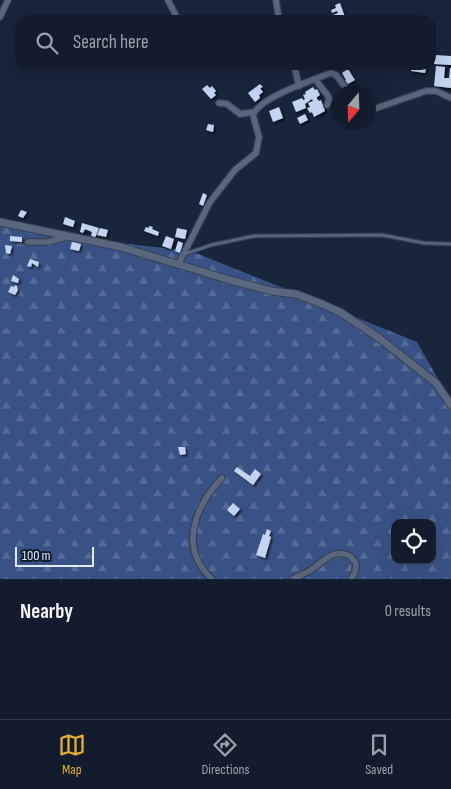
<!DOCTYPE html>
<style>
:root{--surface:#131c2c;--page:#1c2534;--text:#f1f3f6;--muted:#9da1a9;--line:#323a48;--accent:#e3ae35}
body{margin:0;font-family:"Sofia Sans Condensed",sans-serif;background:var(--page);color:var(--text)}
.controls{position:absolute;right:15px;bottom:15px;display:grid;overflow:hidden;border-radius:10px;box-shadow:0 5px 20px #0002}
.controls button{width:45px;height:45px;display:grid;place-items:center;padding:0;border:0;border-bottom:1px solid var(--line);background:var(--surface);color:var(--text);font:25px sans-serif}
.compass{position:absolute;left:331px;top:85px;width:45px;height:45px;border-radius:50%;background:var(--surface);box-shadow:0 5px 20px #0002;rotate:199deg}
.scale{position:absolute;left:15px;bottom:12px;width:79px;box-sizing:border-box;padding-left:5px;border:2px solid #e2eaf9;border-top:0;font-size:14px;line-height:18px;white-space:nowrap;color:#e2eaf9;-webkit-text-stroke:4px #101b31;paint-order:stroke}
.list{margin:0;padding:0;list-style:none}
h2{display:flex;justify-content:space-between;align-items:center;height:65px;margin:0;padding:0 20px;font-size:21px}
h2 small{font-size:16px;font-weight:400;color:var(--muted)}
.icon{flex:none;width:28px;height:28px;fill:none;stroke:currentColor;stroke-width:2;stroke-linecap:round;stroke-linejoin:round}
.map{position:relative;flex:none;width:451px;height:579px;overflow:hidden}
.search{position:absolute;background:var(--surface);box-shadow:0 5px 20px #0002;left:15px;right:15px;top:15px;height:55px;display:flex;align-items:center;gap:12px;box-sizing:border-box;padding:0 18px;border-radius:15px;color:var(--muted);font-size:19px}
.sheet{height:140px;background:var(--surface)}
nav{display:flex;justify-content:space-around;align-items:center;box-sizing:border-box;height:70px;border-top:1px solid var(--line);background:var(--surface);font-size:14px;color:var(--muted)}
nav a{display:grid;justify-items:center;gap:2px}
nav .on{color:var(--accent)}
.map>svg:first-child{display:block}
.forest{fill:url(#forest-firs);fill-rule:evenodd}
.building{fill:#c3d3f1;filter:url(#shadow)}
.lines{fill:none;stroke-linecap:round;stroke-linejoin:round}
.service-casing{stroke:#354156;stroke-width:5}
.minor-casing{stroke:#354156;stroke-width:8}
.tertiary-casing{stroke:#354156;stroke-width:9}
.service{stroke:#5a667d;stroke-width:2.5}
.minor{stroke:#5a667d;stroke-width:5.5}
.tertiary{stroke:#5a667d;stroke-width:7}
</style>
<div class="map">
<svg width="451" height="579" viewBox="0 0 451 579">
<defs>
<pattern id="forest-firs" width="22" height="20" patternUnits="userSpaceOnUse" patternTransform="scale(1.25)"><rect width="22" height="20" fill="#395285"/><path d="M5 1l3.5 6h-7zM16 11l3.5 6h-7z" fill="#556b97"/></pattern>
<filter id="shadow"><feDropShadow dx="2" dy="2" stdDeviation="1" flood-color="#0009"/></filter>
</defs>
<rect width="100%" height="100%" fill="#19253b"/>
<!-- forest -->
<path class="forest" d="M 0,221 L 74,238 L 191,251 L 417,342 L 451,402 L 451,579 L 0,579 ZM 395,523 L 432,523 L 432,560 L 395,560 Z"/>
<!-- building -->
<g class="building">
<path d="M 340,3 L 345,17 L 335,20 L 333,15 L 338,13 L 337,11 L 332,13 L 331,10 L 336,8 L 335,5 Z"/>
<path d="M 435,55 L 451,56 L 451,65 L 434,64 Z"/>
<path d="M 412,65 L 427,65 L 425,73 L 411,71 Z"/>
<path d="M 436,66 L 445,67 L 444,78 L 449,78 L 450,68 L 451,68 L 451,88 L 434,86 Z"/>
<path d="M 348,69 L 355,80 L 346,85 L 344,81 L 346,80 L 342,73 Z"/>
<path d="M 260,84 L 263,87 L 260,88 L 263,92 L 259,95 L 260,98 L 255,102 L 248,93 Z"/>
<path d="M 207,85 L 210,88 L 212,86 L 216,91 L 214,93 L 216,95 L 211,99 L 202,89 Z"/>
<path d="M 313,87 L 315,90 L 317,89 L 320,95 L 317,97 L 317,99 L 319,101 L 321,100 L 325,111 L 314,117 L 312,112 L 310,113 L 307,108 L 310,107 L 308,103 L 313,101 L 312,99 L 305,104 L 306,108 L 296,112 L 292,102 L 302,98 L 303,100 L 305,99 L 303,95 L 306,94 L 305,92 Z"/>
<path d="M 279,107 L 283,118 L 273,122 L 269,111 Z"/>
<path d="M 305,114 L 308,120 L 300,124 L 297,118 Z"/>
<path d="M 208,124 L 214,125 L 213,132 L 206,130 Z"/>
<path d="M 203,193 L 207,195 L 203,206 L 199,204 Z"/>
<path d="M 21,210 L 27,212 L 23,218 L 18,216 Z"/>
<path d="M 65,217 L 75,221 L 73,227 L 63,224 Z"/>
<path d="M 82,223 L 99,228 L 95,238 L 91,236 L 92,232 L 85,229 L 86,227 L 83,233 L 80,232 Z"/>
<path d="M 149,226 L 153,227 L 152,229 L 159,232 L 158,236 L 144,231 L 146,227 L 149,228 Z"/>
<path d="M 100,228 L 108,230 L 106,237 L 97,235 Z"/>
<path d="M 177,228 L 187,230 L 185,239 L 175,237 Z"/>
<path d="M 10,236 L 22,237 L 22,242 L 10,241 Z"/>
<path d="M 166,236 L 174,239 L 171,249 L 162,246 Z"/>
<path d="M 178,241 L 183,243 L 180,253 L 175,251 Z"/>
<path d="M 72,242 L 81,244 L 79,251 L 70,249 Z"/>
<path d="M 5,245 L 12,246 L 10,254 L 6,253 Z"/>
<path d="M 30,259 L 39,262 L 38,267 L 32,263 L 31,267 L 27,266 Z"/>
<path d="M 13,275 L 19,279 L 18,283 L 11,281 Z"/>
<path d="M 15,285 L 17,286 L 18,290 L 15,295 L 8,292 L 11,286 L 14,287 Z"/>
<path d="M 178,447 L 185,447 L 186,454 L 180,455 Z"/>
<path d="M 237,467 L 250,476 L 255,469 L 261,474 L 253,485 L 234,471 Z"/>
<path d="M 233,503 L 240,509 L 234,516 L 227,510 Z"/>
<path d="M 267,529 L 271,531 L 269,536 L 271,537 L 265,558 L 256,555 L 263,534 L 265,535 Z"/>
</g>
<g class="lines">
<defs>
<path id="service" d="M 185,254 L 211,245 L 254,236 L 382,235 L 424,243 L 451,244"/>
<g id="minor">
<path d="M 168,0 L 178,20"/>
<path d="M 276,0 L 279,20"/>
<path d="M 0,17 L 8,0"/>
<path d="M 294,65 L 299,86"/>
<path d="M 315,79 L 328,96 L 329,99 L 327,105"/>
<path d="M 219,103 L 227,104 L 240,114 L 254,112"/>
<path d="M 368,111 L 426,91 L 436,91 L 451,98"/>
<path d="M 28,242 L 48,242 L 67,237"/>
<path d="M 178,265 L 210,202 L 235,170 L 256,153 L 259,137 L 253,115 C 260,97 313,80 331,73 L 336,75 L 349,92"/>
<path d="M 212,579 C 178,548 195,506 222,478"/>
<path d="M 293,579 C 299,576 306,573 311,570 C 325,560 332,549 350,556 L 356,563 L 355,572 L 351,579"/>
</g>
<path id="tertiary" d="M 0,222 L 121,247 L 230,280 L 271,291 L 296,294 L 322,304 L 340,312 L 379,338 L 436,383 L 451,405"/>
</defs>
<!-- service casing -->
<use href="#service" class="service-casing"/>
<!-- minor casing -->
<use href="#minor" class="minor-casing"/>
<!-- tertiary casing -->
<use href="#tertiary" class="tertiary-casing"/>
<!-- service -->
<use href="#service" class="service"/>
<!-- minor -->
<use href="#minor" class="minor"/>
<!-- tertiary -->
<use href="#tertiary" class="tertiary"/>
</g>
</svg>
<div class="controls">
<button><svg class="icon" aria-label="locate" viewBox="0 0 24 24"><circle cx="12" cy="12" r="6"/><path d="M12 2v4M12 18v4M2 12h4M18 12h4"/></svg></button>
</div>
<svg class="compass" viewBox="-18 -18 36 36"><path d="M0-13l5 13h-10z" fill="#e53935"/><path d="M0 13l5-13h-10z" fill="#9da1a9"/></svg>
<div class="scale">100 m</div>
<div class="search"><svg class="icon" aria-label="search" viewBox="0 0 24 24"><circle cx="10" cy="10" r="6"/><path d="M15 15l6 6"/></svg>Search here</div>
</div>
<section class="sheet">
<h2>Nearby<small>0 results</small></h2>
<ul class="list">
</ul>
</section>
<nav>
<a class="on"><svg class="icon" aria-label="map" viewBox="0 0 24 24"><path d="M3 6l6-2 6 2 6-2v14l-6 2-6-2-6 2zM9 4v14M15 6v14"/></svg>Map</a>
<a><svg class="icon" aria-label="directions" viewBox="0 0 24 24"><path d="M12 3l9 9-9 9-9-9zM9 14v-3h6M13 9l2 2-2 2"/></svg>Directions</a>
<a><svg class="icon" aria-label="saved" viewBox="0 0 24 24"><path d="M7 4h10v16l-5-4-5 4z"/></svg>Saved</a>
</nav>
